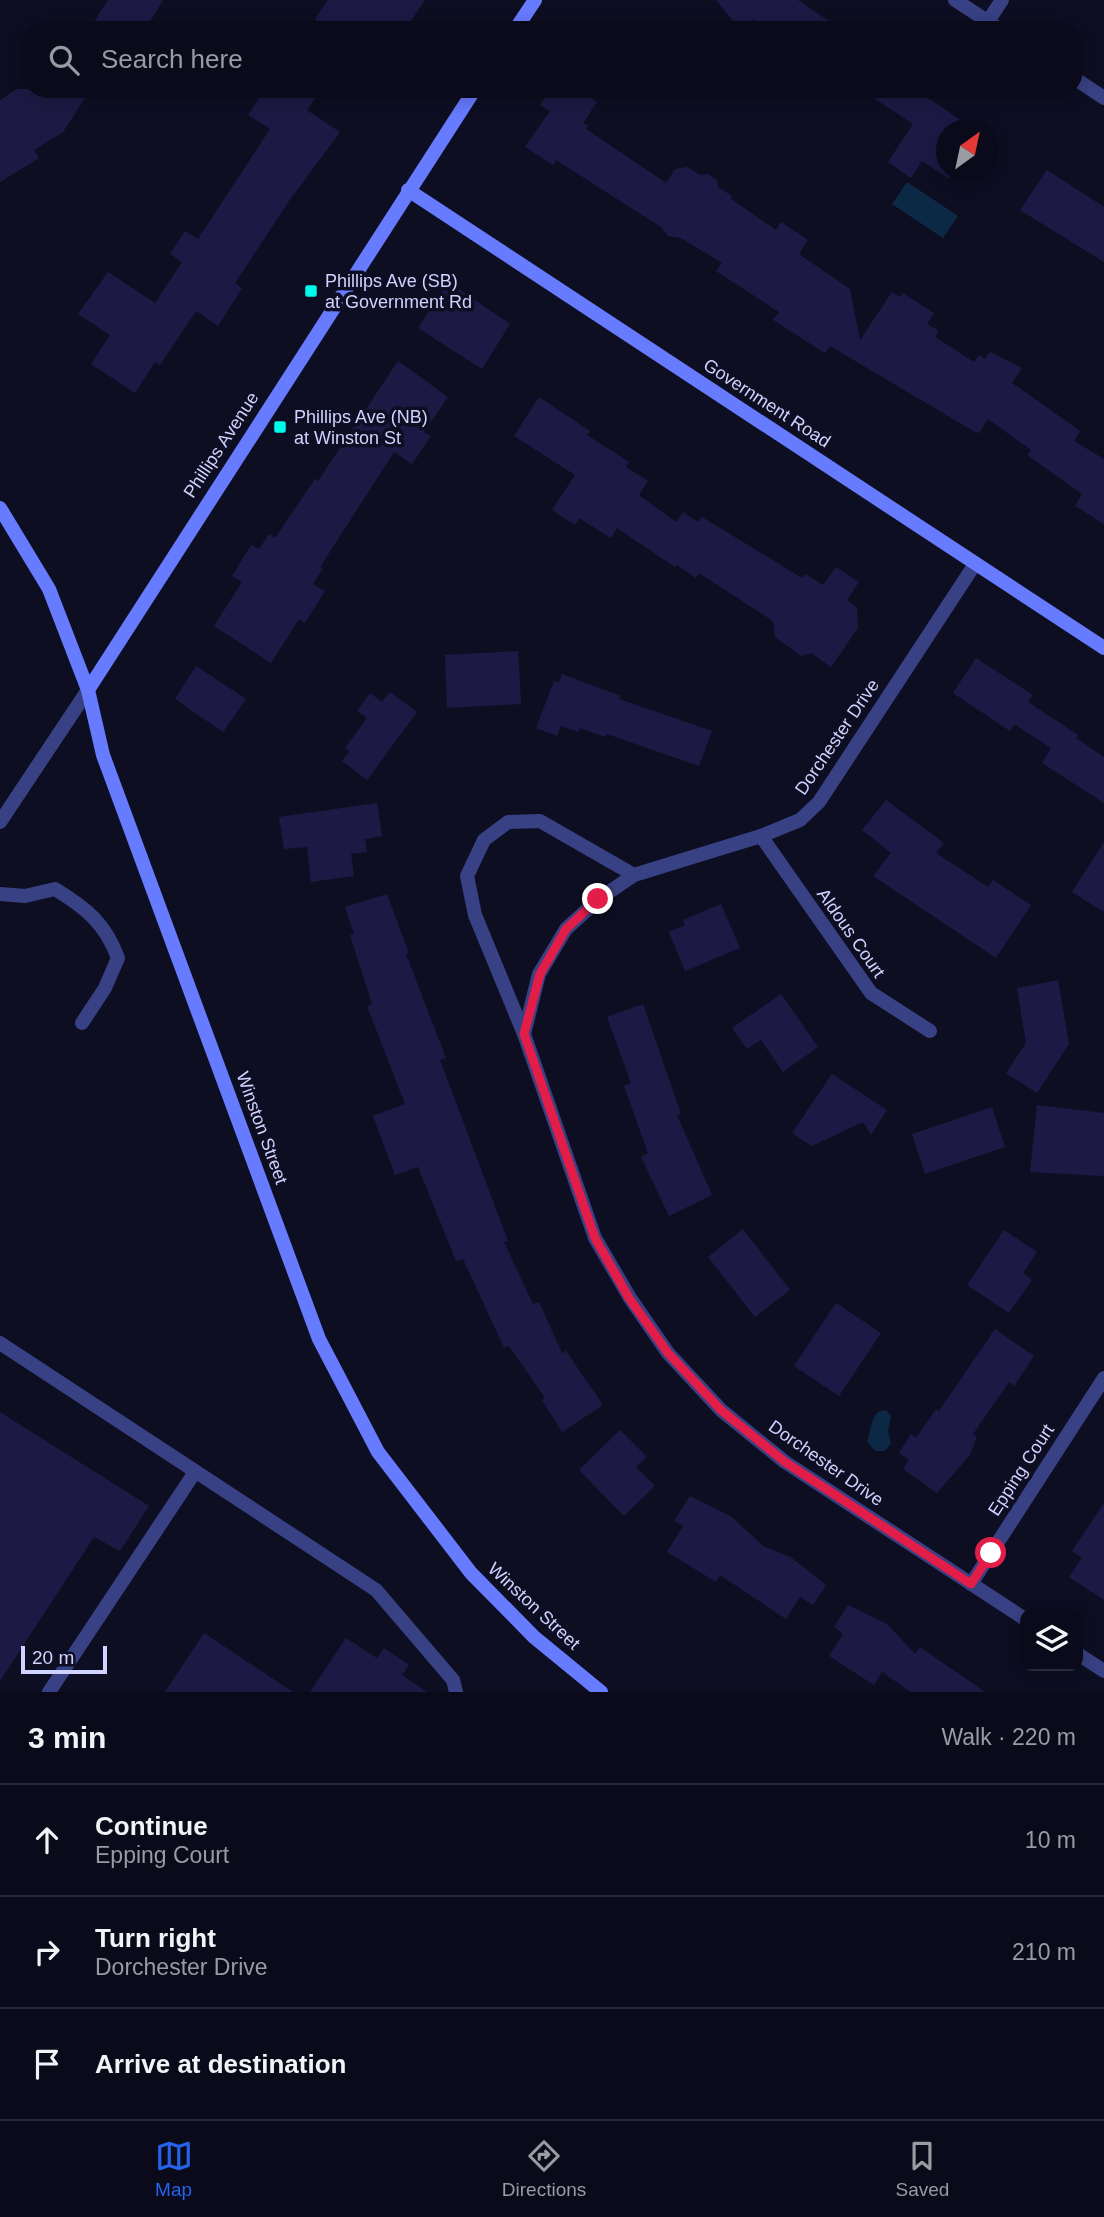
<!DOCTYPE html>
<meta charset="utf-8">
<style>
:root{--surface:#0a0a1a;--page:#131323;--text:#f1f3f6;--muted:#999aa2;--line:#2a2b39;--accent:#2563eb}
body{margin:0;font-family:Arial,sans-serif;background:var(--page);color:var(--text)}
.controls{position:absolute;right:21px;bottom:21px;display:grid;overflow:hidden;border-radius:14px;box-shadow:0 4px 18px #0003}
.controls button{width:63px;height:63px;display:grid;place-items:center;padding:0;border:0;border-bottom:2px solid var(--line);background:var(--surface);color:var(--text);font:35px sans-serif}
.compass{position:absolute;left:936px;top:119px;width:63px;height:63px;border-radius:50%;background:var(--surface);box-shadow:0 4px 18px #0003;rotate:33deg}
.scale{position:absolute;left:21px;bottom:18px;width:86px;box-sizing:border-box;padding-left:7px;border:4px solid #d0d2ff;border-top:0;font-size:19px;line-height:24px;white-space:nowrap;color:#d0d2ff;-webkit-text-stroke:5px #0e0e23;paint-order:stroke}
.stop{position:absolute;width:21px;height:21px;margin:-16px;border:5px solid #e11d48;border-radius:50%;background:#fff}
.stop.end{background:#e11d48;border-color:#fff;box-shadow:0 2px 7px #0008}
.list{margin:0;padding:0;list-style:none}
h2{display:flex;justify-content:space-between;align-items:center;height:91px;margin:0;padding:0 28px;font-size:30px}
h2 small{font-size:23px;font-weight:400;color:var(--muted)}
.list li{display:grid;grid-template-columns:46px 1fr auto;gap:21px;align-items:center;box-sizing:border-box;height:112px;padding:0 28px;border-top:2px solid var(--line)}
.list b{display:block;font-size:26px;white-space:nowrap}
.list p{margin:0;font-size:23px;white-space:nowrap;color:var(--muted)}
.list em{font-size:23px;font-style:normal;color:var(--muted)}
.icon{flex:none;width:38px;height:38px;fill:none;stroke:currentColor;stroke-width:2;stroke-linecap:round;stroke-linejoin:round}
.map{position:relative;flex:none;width:1104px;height:1692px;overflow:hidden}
.search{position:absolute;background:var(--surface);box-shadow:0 4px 18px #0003;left:21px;right:21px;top:21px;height:77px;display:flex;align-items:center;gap:18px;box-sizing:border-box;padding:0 24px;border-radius:28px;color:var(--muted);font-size:26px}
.sheet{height:427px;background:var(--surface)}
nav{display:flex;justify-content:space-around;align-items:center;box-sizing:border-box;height:98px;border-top:2px solid var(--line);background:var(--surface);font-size:19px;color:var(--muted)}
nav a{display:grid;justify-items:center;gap:4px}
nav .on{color:var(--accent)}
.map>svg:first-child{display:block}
.water{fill:#0b2945}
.building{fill:#1c1a44}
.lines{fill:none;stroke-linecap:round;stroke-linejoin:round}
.lane{stroke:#384183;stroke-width:14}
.street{stroke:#384183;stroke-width:14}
.secondary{stroke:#677bff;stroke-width:14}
.route{stroke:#e11d48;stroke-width:9}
.poi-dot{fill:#00fbed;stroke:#0e0e23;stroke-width:2.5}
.labels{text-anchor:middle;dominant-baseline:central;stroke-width:7;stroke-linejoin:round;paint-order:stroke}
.poi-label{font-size:18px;fill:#d0d2ff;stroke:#0e0e23;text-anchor:start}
.street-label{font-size:18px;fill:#d0d2ff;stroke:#0e0e23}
</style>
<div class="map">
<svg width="1104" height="1692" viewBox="0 0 1104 1692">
<rect width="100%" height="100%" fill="#0e0e23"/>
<!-- water -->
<g class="water">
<path d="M 907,182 L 958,216 L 943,238 L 892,204 Z"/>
<path d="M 886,1410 L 891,1416 L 888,1431 L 891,1443 L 885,1451 L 876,1451 L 867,1442 L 873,1419 L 878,1412 Z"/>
</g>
<!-- building -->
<g class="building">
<path d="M 108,0 L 163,0 L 145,30 L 89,30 Z"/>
<path d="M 328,0 L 425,0 L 405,30 L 326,30 L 315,19 Z"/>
<path d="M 716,0 L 798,0 L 842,30 L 769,30 L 753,19 L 749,25 L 733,21 Z"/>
<path d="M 17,89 L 91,89 L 63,132 L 34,150 L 39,158 L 0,182 L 0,100 Z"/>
<path d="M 265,89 L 321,89 L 307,110 L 340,132 L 289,201 L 235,283 L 242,288 L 218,326 L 196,311 L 160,365 L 155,362 L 135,393 L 91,364 L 110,335 L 78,314 L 108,272 L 155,303 L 182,262 L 170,254 L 185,231 L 198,239 L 270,129 L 248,115 Z"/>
<path d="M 551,89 L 579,89 L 597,102 L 583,123 L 588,126 L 586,129 L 666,183 L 675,169 L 687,167 L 700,175 L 708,174 L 717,180 L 718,187 L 732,196 L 730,198 L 776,230 L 781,222 L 808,240 L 799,254 L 850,289 L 860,340 L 892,292 L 900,297 L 903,293 L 934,313 L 927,324 L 939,331 L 935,337 L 974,362 L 979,355 L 985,359 L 990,352 L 1022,368 L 1012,383 L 1080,431 L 1074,441 L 1104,459 L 1104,524 L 1075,506 L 1082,494 L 1027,455 L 1031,450 L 988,419 L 979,433 L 975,432 L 830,346 L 825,353 L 773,320 L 779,312 L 716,271 L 722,263 L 681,238 L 668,236 L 661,227 L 556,160 L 553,165 L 525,147 L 550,111 L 540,105 Z"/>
<path d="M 860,89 L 915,89 L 975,130 L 947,130 L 947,172 L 953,172 L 948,178 L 922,161 L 911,178 L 888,162 L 913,124 Z"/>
<path d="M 1047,170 L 1104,207 L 1104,262 L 1020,210 Z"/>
<path d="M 448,282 L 510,324 L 482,369 L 418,328 Z"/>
<path d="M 398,361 L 448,397 L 424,432 L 431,436 L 412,464 L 394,452 L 369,491 L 320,567 L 323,568 L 313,584 L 325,591 L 305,623 L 299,619 L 271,663 L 214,626 L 242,582 L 232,576 L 251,545 L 259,549 L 269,534 L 275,538 L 315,479 L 318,481 Z"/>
<path d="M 539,397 L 590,431 L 587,435 L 629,462 L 626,467 L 648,481 L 639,495 L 676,522 L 683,512 L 698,522 L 702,517 L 802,578 L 805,574 L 823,585 L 836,567 L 859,582 L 847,600 L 857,608 L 858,628 L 831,667 L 811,653 L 801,656 L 775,637 L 773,621 L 699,573 L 696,578 L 677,565 L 675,567 L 617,528 L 611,538 L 579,518 L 575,525 L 552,510 L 575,475 L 514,436 Z"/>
<path d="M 518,651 L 521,704 L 447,708 L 445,655 Z"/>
<path d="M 976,658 L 1033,695 L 1028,702 L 1078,735 L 1076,738 L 1104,757 L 1104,803 L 1042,763 L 1051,748 L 1014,724 L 1010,731 L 953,693 Z"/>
<path d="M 196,666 L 246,699 L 223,732 L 175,699 Z"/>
<path d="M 562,674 L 621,696 L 619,699 L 712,731 L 699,766 L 607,734 L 605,737 L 580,728 L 578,732 L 561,726 L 557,736 L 536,728 L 554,681 L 559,682 Z"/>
<path d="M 390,692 L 417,712 L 367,780 L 342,761 L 350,751 L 345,748 L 367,718 L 357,711 L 370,693 L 382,702 Z"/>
<path d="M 886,800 L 944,843 L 936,853 L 988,887 L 993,880 L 1031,905 L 996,958 L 873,876 L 891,853 L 862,830 Z"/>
<path d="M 377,803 L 382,836 L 365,839 L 367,852 L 351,854 L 354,876 L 311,882 L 307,847 L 284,849 L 279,817 Z"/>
<path d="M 1104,842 L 1104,912 L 1072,892 Z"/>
<path d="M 387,894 L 409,953 L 406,954 L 446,1058 L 440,1060 L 508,1241 L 504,1242 L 533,1304 L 539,1302 L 562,1353 L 566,1351 L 603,1405 L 562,1432 L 542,1400 L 545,1398 L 509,1346 L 504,1348 L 463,1259 L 456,1261 L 418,1167 L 395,1175 L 373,1116 L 405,1104 L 367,1006 L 372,1004 L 350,935 L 354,934 L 345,907 Z"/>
<path d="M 721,904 L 740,948 L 685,971 L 669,932 L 685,925 L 683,920 Z"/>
<path d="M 1058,980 L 1069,1044 L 1037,1093 L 1006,1073 L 1026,1043 L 1017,988 Z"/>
<path d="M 781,994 L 818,1047 L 783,1072 L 761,1040 L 747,1049 L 732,1028 Z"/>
<path d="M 643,1004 L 681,1114 L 677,1115 L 712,1195 L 669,1216 L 641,1157 L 648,1153 L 624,1086 L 631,1083 L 607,1017 Z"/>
<path d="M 832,1074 L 887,1110 L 871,1135 L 863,1122 L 812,1146 L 792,1133 Z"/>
<path d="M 1037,1105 L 1104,1113 L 1104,1176 L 1030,1172 Z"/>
<path d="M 992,1107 L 1005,1147 L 925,1174 L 912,1134 Z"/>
<path d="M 743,1229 L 790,1290 L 755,1317 L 708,1257 Z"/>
<path d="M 1004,1230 L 1037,1252 L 1023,1273 L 1032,1280 L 1009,1313 L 967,1285 Z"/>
<path d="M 836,1303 L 881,1333 L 839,1396 L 794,1366 Z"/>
<path d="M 995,1329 L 1034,1356 L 1014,1386 L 1009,1382 L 973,1434 L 977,1437 L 970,1455 L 937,1493 L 903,1469 L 909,1460 L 899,1453 L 911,1434 L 916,1438 L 936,1409 L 939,1411 Z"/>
<path d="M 0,1412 L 149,1506 L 120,1551 L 94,1537 L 0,1681 Z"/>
<path d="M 620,1430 L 647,1457 L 636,1467 L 655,1486 L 624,1516 L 579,1470 Z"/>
<path d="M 690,1496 L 732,1517 L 763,1546 L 792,1558 L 826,1585 L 813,1605 L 800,1597 L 786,1619 L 720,1575 L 716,1582 L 667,1552 L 683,1526 L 674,1521 Z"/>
<path d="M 1104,1503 L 1104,1600 L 1069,1577 L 1082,1558 L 1072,1551 Z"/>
<path d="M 848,1605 L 887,1624 L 915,1654 L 920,1647 L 985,1692 L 911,1692 L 882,1672 L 874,1685 L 829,1656 L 843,1634 L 834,1627 Z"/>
<path d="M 204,1633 L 293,1692 L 165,1692 Z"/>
<path d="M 346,1638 L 377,1658 L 384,1648 L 409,1665 L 402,1675 L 427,1692 L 310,1692 Z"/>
</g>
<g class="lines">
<!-- lane -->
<g class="lane">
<path d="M 0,894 L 25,896 L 55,889 C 86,908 105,923 118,958 L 105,988 L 82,1023"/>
<path d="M 0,1343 L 376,1590 L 453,1680 L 456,1692"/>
<path d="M 49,1692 L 195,1472"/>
</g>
<!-- street -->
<g class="street">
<path d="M 955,0 L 1001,30"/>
<path d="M 988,21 L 1002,0"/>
<path d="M 1074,78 L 1104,98"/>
<path d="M 975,564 L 819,802 L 800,820 L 761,836 L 634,875 L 599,899 L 566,929 L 539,974 L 524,1034 L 595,1238 L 630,1298 L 668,1353 L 721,1410 L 785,1462 L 1025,1619"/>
<path d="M 0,822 L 88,690"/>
<path d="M 761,836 L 871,993 L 930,1031"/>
<path d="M 524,1034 L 475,915 L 467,876 L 484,840 L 508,822 L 540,821 L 634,875"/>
<path d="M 971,1584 L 1104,1378"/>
<path d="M 1078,1654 L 1104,1671"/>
</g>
<!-- secondary -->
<g class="secondary">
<path d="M 515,30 L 535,0"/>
<path d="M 408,190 L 1104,648"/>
<path d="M 0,508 L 49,589 L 88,690 L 103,755 L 319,1339 L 378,1452 L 471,1573 L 534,1637 L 601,1692"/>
<path d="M 88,690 L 475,89"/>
</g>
</g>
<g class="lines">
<!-- route -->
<path class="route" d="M 598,899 L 566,929 L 540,974 L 524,1034 L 595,1238 L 629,1298 L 668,1353 L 721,1410 L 785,1462 L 971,1584 L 991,1553"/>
</g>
<!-- markers -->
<g class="poi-dot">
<rect x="304" y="284" width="14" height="14" rx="3.5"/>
<rect x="273" y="420" width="14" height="14" rx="3.5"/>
</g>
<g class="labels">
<!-- poi labels -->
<g class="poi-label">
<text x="325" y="281">Phillips Ave (SB)<tspan x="325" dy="21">at Government Rd</tspan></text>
<text x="294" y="417">Phillips Ave (NB)<tspan x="294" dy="21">at Winston St</tspan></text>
</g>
<!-- street labels -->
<g class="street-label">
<text transform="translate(767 403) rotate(33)">Government Road</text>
<text transform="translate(221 445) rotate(-57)">Phillips Avenue</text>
<text transform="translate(837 737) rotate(-56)">Dorchester Drive</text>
<text transform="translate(851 933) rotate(55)">Aldous Court</text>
<text transform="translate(262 1128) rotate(70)">Winston Street</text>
<text transform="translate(826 1463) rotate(35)">Dorchester Drive</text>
<text transform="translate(1021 1470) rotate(-57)">Epping Court</text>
<text transform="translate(534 1606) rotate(43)">Winston Street</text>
</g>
</g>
</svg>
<div class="controls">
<button><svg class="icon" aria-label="layers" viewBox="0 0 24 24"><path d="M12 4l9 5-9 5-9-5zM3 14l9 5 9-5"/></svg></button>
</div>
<svg class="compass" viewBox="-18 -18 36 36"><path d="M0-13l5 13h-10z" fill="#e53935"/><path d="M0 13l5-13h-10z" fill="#999aa2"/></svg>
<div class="scale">20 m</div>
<div class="stop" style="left:991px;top:1553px"></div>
<div class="stop end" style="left:598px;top:899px"></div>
<div class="search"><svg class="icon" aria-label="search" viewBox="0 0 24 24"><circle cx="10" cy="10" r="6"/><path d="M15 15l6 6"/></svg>Search here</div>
</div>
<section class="sheet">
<h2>3 min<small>Walk · 220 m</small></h2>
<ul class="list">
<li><svg class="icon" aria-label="ahead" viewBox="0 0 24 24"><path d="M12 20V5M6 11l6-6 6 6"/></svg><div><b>Continue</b><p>Epping Court</p></div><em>10 m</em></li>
<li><svg class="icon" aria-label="right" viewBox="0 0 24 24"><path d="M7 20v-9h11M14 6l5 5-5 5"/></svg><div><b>Turn right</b><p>Dorchester Drive</p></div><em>210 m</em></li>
<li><svg class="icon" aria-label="arrive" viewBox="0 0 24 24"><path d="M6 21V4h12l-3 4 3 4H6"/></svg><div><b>Arrive at destination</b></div></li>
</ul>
</section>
<nav>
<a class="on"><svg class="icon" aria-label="map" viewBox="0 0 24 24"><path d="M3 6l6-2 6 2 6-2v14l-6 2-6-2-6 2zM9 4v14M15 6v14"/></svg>Map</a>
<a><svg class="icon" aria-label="directions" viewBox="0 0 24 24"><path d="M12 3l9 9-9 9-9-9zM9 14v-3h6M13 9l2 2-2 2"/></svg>Directions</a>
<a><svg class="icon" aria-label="saved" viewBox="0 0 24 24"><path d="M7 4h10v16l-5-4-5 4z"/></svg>Saved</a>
</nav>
